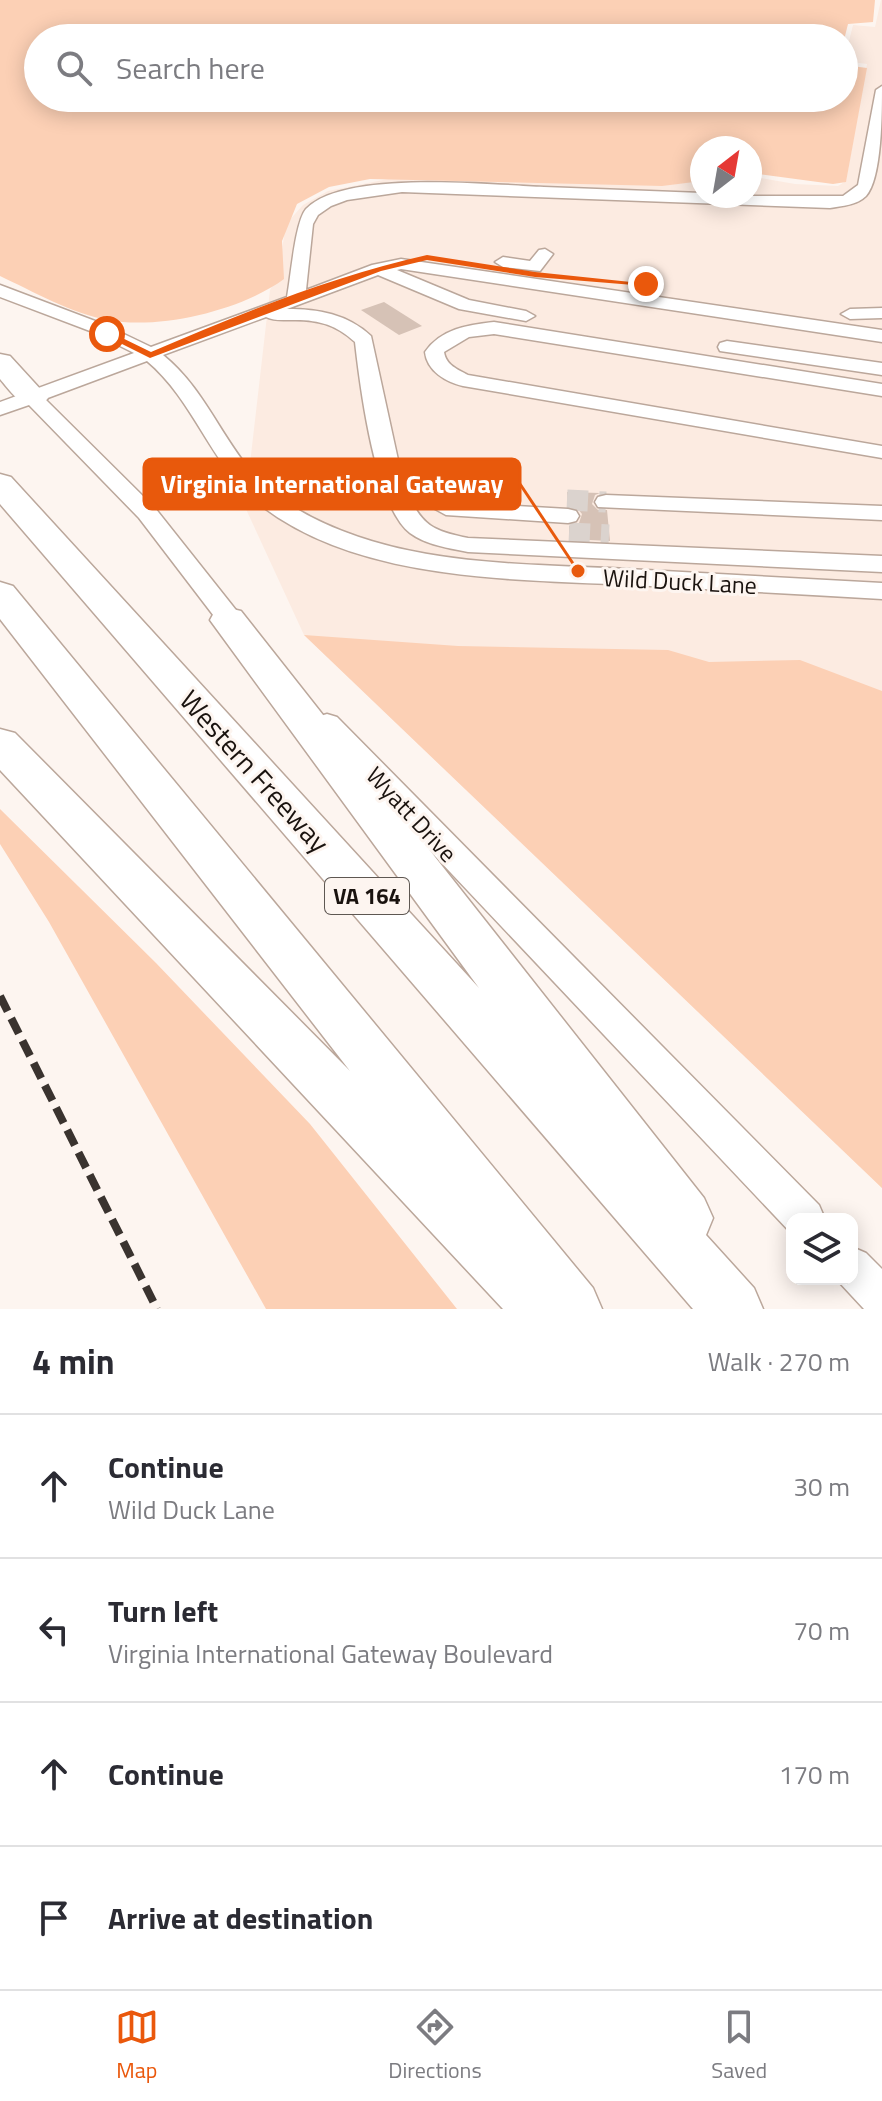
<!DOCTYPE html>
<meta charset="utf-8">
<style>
:root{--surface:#fff;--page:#f7f7f7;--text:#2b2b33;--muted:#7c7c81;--line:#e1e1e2;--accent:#ea580c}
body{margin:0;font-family:"Titillium Web",sans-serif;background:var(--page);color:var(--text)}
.controls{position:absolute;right:24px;bottom:24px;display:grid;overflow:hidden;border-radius:16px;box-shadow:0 4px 20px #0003}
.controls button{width:72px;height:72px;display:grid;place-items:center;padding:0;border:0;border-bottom:2px solid var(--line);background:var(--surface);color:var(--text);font:40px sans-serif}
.compass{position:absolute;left:690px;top:136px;width:72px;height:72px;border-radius:50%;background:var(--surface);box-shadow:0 4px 20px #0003;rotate:31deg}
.stop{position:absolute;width:24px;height:24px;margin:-18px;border:6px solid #ea580c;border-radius:50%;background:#fff}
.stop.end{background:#ea580c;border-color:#fff;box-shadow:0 2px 8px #0008}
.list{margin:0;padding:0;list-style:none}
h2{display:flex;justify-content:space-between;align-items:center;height:104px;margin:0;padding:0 32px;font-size:34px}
h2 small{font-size:26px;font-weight:400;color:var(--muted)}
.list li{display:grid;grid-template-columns:52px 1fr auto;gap:24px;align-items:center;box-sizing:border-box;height:144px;padding:0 32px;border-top:2px solid var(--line)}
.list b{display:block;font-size:30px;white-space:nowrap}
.list p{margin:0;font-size:26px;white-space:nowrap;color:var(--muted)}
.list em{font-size:26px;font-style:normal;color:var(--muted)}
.icon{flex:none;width:44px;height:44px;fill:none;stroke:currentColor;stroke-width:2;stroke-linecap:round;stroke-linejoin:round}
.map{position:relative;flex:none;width:882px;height:1309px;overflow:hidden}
.search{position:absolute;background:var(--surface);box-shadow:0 4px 20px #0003;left:24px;right:24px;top:24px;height:88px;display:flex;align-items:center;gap:20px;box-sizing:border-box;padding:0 28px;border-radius:44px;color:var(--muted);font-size:30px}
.sheet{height:680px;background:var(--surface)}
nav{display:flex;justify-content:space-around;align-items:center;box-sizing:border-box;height:112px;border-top:2px solid var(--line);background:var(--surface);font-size:22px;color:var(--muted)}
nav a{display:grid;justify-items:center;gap:4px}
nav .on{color:var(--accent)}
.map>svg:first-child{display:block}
.built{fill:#fcebe1}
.green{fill:#fcd0b5}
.building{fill:#d6c2b6}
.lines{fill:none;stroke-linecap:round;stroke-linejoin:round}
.minor-tunnel{stroke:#dbd3ce;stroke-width:21;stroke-dasharray:21 11;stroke-linecap:butt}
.minor-casing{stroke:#bba79b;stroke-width:3}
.highway-casing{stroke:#bba79b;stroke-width:3}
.minor{fill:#fff;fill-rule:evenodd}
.highway{fill:#fff;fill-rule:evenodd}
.rail{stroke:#3a332f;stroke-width:8;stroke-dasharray:17 8;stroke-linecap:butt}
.route{fill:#ea580c}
.labels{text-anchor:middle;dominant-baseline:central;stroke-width:6;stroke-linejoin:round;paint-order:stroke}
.shield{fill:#fdf5f0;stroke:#5e5752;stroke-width:2}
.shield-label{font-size:22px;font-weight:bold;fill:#1a130f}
.street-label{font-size:24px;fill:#1a130f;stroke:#fdf5f0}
.near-street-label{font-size:28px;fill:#1a130f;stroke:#fdf5f0}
.leader{fill:none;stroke:#e8590c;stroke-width:3}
.callout-dot{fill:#e8590c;stroke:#fdf5f0;stroke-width:3}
.callout{fill:#e8590c;stroke:#e8590c;stroke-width:3}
.callout-label{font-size:26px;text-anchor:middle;font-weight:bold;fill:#fff}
</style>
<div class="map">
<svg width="882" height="1309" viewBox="0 0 882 1309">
<rect width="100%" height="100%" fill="#fdf5f0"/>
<!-- built -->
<path class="built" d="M 881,0 L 882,0 L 882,1188 L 304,635 L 245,507 L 270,290 L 278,275 L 286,224 L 303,205 L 328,191 L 393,178 L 702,177 L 702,196 L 750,196 L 750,176 L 795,184 L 838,186 L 846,181 L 867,64 L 844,61 L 853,25 L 875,27 Z"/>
<!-- green -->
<g class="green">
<path d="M 0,0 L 875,0 L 873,22 L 848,24 L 844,40 L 38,38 L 38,98 L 844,98 L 844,65 L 867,68 L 846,182 L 833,184 L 750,173 L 750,148 L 702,148 L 702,181 L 662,186 L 370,179 L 329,187 L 297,204 L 282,241 L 284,279 C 242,310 160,330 108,320 C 73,314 32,291 0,276 Z"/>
<path d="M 304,635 L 458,646 L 668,650 L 709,662 L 800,660 L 882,691 L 882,1188 Z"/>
<path d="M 0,809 L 156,963 L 310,1124 L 457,1309 L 266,1309 L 49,922 L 0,844 Z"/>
</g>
<!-- building -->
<g class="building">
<path d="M 384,302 L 422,326 L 399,335 L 361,310 Z"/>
<path d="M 567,492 L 600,493 L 595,495 L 592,504 L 598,510 L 607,510 L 610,541 L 569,539 L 569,526 L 579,523 L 582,514 L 577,508 L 568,506 Z"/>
</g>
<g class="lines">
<!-- minor-tunnel -->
<g class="minor-tunnel">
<path d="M 567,500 L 606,502"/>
<path d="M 569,533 L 609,535"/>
</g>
<defs>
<g id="minor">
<path d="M 882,86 C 882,112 882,178 866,196 C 857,205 842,206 830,208 L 402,192 L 347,200 L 331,206 L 318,215 L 313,224 L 306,290 L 372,265 L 401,259 L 882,330 L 882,342 L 401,269 L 397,270 L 469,300 L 526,311 L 535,316 L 526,321 L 459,309 L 378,275 L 287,309 C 319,309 347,314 371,336 L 400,469 L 451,502 L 568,509 L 576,511 L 579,516 L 576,521 L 568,523 L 446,515 L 408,494 C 422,526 434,531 468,538 L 882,556 L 882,572 L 468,552 C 449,548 426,545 410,533 C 375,506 360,386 355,342 C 336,324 316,319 290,320 C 281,320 274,321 266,317 L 163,355 C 213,395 228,462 281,499 C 381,567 512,563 628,569 C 712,574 797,578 882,583 L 882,599 C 799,594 716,590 633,585 C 515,579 362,582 263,507 C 211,468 196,402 147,361 L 45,399 L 155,508 L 251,629 L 255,635 L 251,641 L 242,644 L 233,641 L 139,518 L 29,405 L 0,415 L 0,402 L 134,353 L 90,331 L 0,297 L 0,285 L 103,324 L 151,347 L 287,297 C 291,276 295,222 306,209 C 344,169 491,185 544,187 C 597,189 649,191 702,193 L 702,196 L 843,196 L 858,185 L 876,90 Z"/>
<path d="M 545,249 L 553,254 L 540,271 L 503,267 L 495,262 L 503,257 L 530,261 L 539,250 Z"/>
<path d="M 882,308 L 882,318 L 850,319 L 841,314 L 850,309 Z"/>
<path d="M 494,322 L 882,384 L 882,396 L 494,334 L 469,337 L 444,352 C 446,365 457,369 468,375 L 882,446 L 882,458 L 463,386 C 446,382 427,371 425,352 C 441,329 467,325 494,322 Z"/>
<path d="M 727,341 L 882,363 L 882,375 L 720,351 L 718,347 L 720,343 Z"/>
<path d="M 606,495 L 882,506 L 882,520 L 598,507 L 595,502 L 598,497 Z"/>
<path d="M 327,714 L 337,717 L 819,1205 L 825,1219 L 792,1219 L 791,1233 L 317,731 L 313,724 L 317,717 Z"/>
<path d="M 852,1247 L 866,1253 L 882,1269 L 882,1309 L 864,1309 L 838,1281 L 852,1279 Z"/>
</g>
<g id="highway">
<path d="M 0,354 L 10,356 L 43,392 L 48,398 L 43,404 C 22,410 13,394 0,379 Z"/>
<path d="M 0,474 L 11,477 L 479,988 L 210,620 L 215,611 L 228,608 L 241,611 L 704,1198 L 713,1218 L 706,1235 L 754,1288 L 763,1309 L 693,1309 L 0,504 Z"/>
<path d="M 0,582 L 13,586 L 593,1288 L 602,1309 L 503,1309 L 0,770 L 0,729 L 15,733 L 350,1071 L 0,619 Z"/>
</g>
</defs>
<!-- minor casing -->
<use href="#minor" class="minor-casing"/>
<!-- highway casing -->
<use href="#highway" class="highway-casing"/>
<!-- minor -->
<use href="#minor" class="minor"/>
<!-- highway -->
<use href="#highway" class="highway"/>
<!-- rail -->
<path class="rail" d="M 0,996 L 157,1309"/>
</g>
<!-- route -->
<path class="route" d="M 427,255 L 535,272 L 650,284 L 646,286 L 535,277 L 427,260 L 381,271 L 150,358 L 102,334 L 110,332 L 151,352 C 240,314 332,276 427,255 Z"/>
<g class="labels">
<!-- shield labels -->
<rect class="shield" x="325" y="878" width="84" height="36" rx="6"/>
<g class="shield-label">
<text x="367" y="896">VA 164</text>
</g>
<!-- street labels -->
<g class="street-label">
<text transform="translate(680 581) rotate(3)">Wild Duck Lane</text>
<text transform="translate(412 814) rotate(47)">Wyatt Drive</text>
</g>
<!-- near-street labels -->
<g class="near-street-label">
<text transform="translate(255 771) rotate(48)">Western Freeway</text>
</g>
</g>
<!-- callouts -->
<path class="leader" d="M578 571L520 484"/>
<circle class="callout-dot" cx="578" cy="571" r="8"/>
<rect class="callout" x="144" y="459" width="376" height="50" rx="8"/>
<g class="callout-label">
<text x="332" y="493">Virginia International Gateway</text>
</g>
</svg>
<div class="controls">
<button><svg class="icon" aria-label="layers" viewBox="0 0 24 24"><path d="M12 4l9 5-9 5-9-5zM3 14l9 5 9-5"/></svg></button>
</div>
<svg class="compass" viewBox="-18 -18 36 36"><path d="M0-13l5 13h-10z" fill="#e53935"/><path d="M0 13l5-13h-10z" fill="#7c7c81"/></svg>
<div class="stop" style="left:107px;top:334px"></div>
<div class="stop end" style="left:646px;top:284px"></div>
<div class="search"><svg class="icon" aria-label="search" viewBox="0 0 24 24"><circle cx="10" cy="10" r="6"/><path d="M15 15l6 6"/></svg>Search here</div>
</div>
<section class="sheet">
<h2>4 min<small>Walk · 270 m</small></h2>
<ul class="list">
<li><svg class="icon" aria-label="ahead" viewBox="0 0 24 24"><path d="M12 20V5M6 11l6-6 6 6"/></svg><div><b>Continue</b><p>Wild Duck Lane</p></div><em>30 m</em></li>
<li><svg class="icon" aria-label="left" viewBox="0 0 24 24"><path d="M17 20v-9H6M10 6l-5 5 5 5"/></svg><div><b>Turn left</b><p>Virginia International Gateway Boulevard</p></div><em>70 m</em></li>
<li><svg class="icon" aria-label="ahead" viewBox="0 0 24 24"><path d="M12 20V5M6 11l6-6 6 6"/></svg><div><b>Continue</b></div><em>170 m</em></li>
<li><svg class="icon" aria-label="arrive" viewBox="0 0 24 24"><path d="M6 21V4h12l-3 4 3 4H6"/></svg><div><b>Arrive at destination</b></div></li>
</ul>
</section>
<nav>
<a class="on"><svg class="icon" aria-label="map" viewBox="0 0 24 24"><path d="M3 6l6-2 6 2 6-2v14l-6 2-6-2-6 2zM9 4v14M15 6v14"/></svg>Map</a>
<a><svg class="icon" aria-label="directions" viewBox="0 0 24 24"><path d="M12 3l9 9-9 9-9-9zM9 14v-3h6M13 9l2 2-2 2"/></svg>Directions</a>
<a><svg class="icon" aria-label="saved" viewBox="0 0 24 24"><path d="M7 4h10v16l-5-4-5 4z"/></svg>Saved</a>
</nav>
